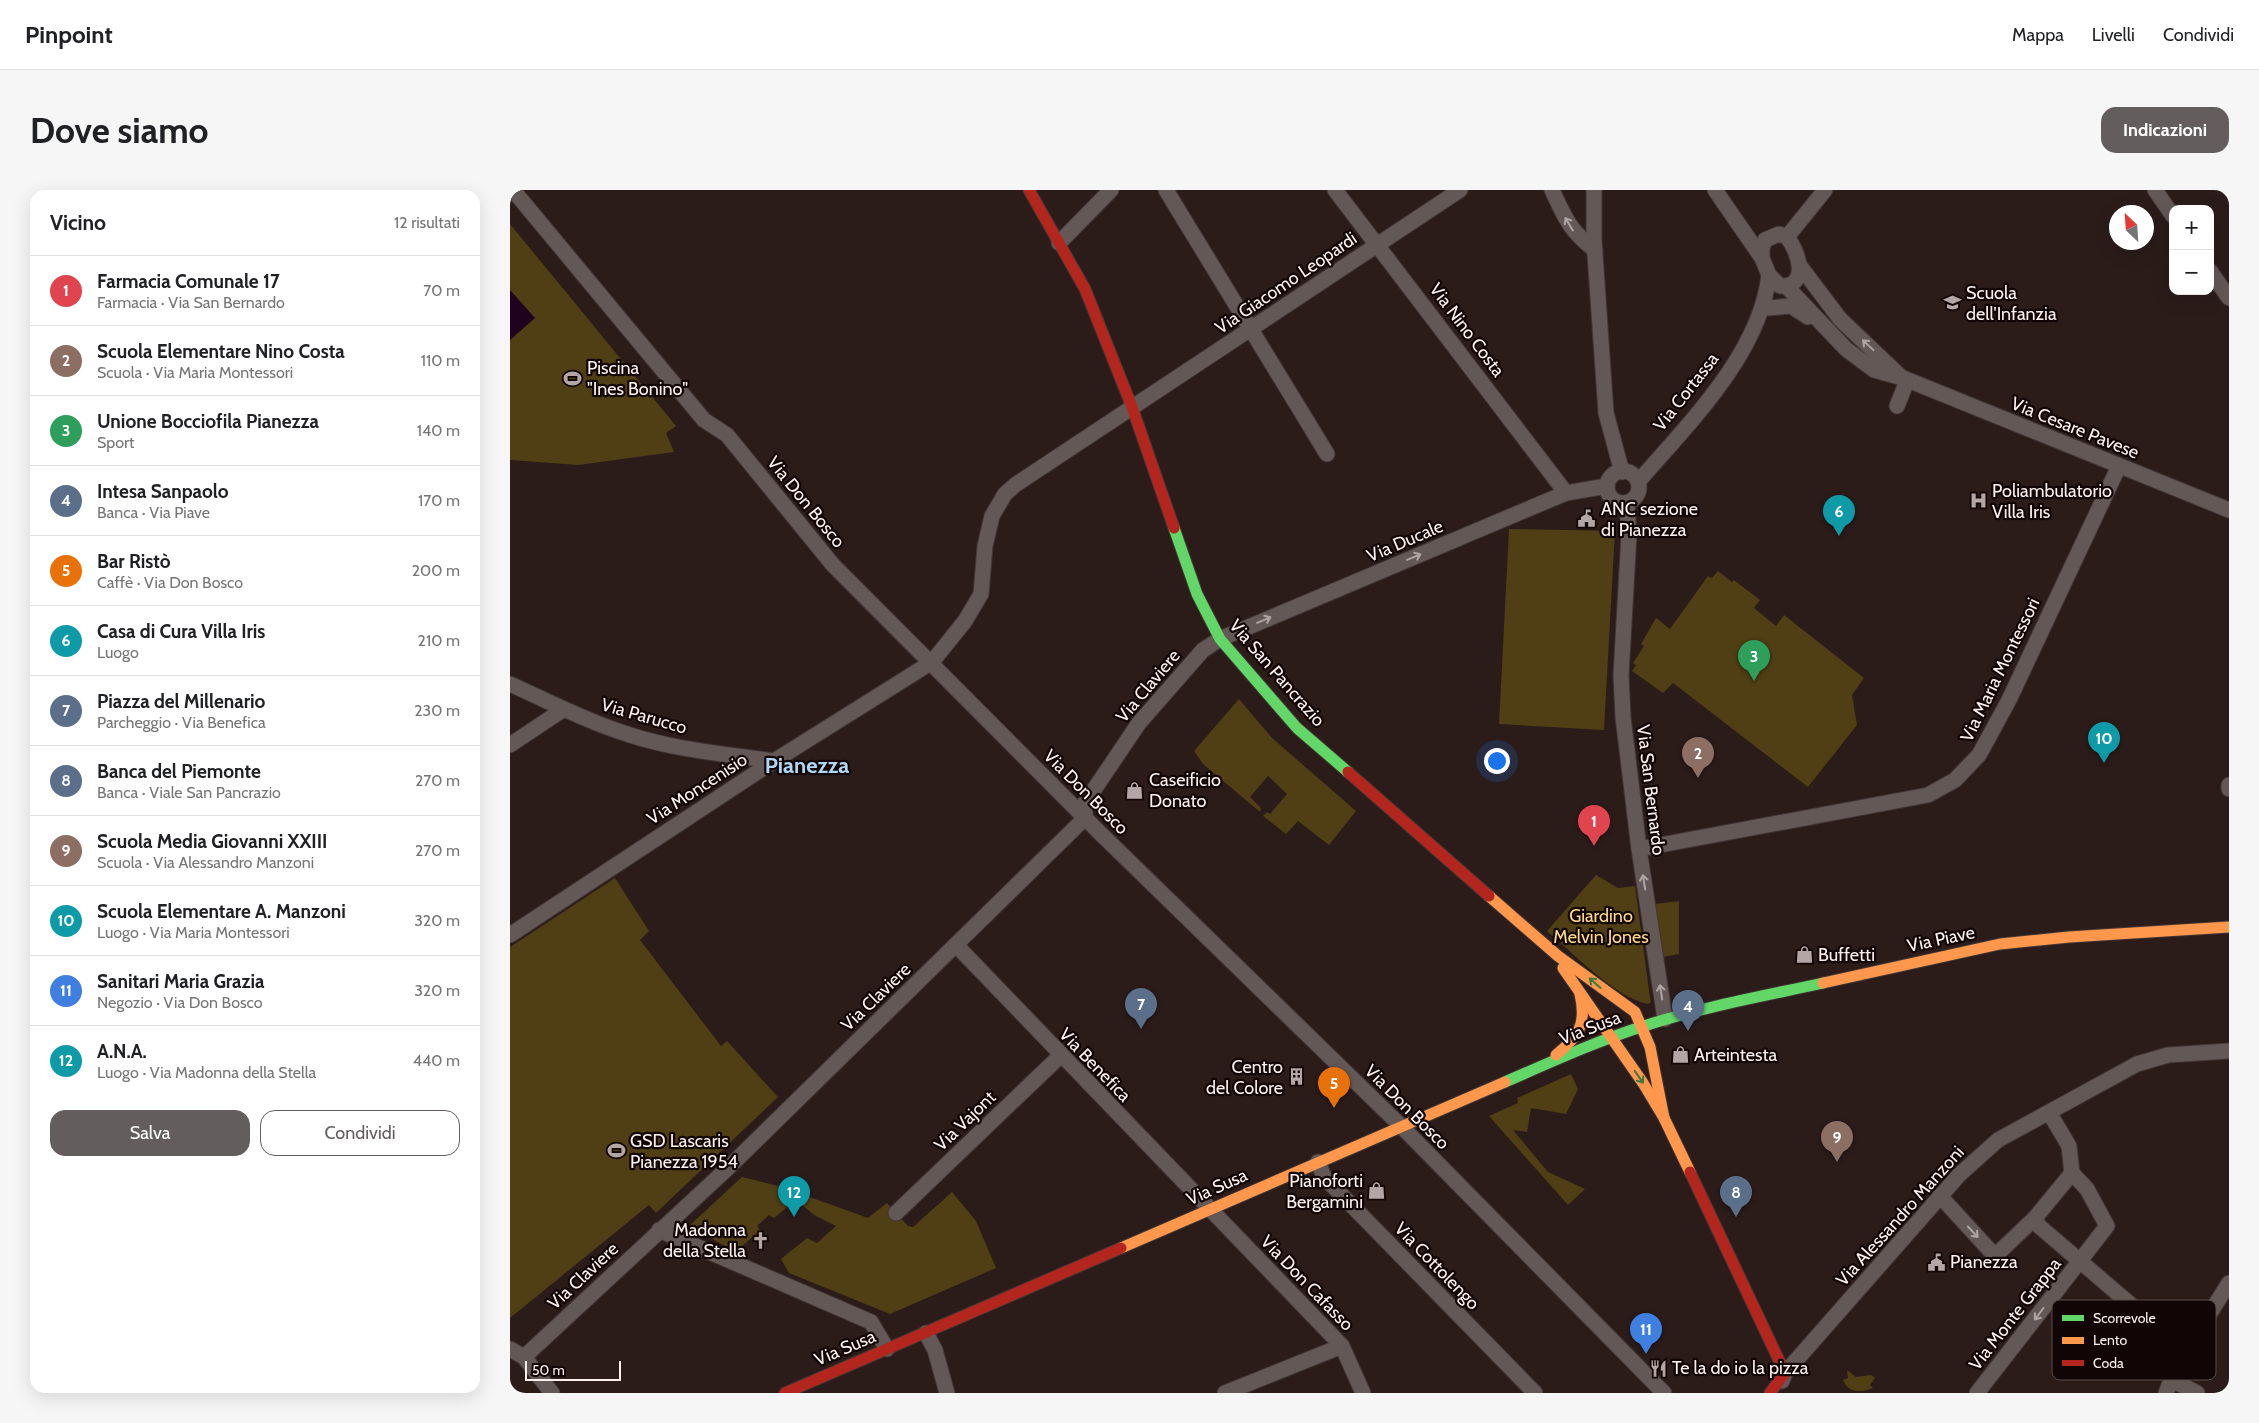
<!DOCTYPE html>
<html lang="it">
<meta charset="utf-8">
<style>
:root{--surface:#fff;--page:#f6f6f6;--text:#202124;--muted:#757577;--line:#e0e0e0;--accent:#635d5e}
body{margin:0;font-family:Cabin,sans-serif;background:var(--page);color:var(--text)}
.controls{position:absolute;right:15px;top:15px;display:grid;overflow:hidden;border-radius:10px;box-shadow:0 5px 20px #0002}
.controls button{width:45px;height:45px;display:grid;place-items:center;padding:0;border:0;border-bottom:1px solid var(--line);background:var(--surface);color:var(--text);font:25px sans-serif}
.compass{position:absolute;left:1599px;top:15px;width:45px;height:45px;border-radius:50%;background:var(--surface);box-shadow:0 5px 20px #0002;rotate:335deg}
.scale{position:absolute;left:15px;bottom:12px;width:96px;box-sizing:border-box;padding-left:5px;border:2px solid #fdf1ef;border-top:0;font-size:14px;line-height:18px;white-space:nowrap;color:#fdf1ef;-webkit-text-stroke:4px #110605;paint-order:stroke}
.you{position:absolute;left:986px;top:570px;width:18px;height:18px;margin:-12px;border:4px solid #fff;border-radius:50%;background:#1a73e8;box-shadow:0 0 0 8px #1a73e833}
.badge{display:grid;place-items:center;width:32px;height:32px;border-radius:50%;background:var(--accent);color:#fff;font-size:16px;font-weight:700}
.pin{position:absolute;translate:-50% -41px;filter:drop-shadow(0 1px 2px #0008)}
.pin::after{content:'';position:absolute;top:26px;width:18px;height:15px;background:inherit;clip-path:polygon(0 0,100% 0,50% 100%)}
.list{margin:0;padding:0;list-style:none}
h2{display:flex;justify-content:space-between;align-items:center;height:65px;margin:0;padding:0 20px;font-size:21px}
h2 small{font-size:16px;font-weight:400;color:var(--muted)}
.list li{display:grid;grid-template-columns:32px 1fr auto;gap:15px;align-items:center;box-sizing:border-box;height:70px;padding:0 20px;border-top:1px solid var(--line)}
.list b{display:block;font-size:19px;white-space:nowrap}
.list p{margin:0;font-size:16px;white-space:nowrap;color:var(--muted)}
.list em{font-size:16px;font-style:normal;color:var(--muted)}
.actions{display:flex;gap:10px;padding:15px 20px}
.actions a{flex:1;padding:11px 0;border:1px solid var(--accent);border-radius:15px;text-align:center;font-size:18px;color:var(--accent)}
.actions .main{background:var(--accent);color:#fff}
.map{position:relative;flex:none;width:1719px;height:1203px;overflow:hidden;border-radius:15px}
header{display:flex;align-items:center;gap:30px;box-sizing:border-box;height:70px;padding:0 25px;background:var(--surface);border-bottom:1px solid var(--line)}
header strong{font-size:24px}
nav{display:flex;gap:28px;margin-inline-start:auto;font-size:18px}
.intro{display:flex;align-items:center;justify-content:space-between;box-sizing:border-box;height:120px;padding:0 30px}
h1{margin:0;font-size:35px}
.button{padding:12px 22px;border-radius:15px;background:var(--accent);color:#fff;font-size:18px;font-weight:700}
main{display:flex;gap:30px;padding:0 30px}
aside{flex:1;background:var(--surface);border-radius:15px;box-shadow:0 5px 20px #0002}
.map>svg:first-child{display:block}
.green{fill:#503e14}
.water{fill:#1f031e}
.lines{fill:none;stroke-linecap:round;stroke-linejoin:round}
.street-casing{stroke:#403635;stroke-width:17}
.fast-casing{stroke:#403635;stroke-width:13}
.slow-casing{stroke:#403635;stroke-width:13}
.jam-casing{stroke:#403635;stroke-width:13}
.street{stroke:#645857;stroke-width:15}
.fast{stroke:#63d668;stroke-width:11}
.slow{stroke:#ff974d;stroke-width:11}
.jam{stroke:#b3261e;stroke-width:11}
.oneway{stroke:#b0a4a3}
.oneway2{stroke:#3e783b}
.labels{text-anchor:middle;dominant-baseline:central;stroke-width:4.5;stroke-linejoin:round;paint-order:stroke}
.street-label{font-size:18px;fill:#fdf1ef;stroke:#110605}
.poi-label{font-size:18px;fill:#fdf1ef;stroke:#110605;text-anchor:start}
.park-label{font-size:18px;fill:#ffdb89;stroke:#110605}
.district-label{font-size:22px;font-weight:bold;fill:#afd7f5;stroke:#110605}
.key{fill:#110605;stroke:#584c4b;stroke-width:1}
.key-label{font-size:14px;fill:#fdf1ef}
</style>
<header>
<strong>Pinpoint</strong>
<nav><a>Mappa</a><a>Livelli</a><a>Condividi</a></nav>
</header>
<div class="intro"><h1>Dove siamo</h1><a class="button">Indicazioni</a></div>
<main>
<aside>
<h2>Vicino<small>12 risultati</small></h2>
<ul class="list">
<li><span class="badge" style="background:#e0444e">1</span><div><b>Farmacia Comunale 17</b><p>Farmacia · Via San Bernardo</p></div><em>70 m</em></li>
<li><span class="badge" style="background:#8d6e63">2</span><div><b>Scuola Elementare Nino Costa</b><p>Scuola · Via Maria Montessori</p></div><em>110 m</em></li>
<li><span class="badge" style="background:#2e9e5b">3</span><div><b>Unione Bocciofila Pianezza</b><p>Sport</p></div><em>140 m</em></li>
<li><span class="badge" style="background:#5c6f8a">4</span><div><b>Intesa Sanpaolo</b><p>Banca · Via Piave</p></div><em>170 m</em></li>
<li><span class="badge" style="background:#e8710a">5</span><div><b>Bar Ristò</b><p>Caffè · Via Don Bosco</p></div><em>200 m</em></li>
<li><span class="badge" style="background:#0f9aa8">6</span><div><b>Casa di Cura Villa Iris</b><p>Luogo</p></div><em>210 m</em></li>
<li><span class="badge" style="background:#5c6f8a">7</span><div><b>Piazza del Millenario</b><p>Parcheggio · Via Benefica</p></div><em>230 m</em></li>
<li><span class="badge" style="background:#5c6f8a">8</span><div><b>Banca del Piemonte</b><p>Banca · Viale San Pancrazio</p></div><em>270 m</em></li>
<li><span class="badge" style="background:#8d6e63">9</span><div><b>Scuola Media Giovanni XXIII</b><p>Scuola · Via Alessandro Manzoni</p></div><em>270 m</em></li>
<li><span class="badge" style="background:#0f9aa8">10</span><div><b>Scuola Elementare A. Manzoni</b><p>Luogo · Via Maria Montessori</p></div><em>320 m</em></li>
<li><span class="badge" style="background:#3f7fe0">11</span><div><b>Sanitari Maria Grazia</b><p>Negozio · Via Don Bosco</p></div><em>320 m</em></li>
<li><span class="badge" style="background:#0f9aa8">12</span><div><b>A.N.A.</b><p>Luogo · Via Madonna della Stella</p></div><em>440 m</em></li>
</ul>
<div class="actions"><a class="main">Salva</a><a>Condividi</a></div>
</aside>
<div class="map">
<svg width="1719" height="1203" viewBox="0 0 1719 1203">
<rect width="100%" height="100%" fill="#2b1c1a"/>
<!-- green -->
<g class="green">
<path d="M 0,34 L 166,236 L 156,243 L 164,262 L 68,275 L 0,270 Z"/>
<path d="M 999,339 L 1105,341 L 1094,540 L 989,534 Z"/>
<path d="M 1208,381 L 1222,392 L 1224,390 L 1250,410 L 1244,418 L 1266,436 L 1274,425 L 1354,488 L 1342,505 L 1347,535 L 1298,597 L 1163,493 L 1153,503 L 1122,481 L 1126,475 L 1123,473 L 1134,456 L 1131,454 L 1146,428 L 1160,439 L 1198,386 L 1202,388 Z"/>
<path d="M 729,509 L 762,548 L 846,621 L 819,655 L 788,631 L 776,644 L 753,626 L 757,622 L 760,624 L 777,604 L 758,586 L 740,607 L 751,618 L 750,622 L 693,574 L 684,561 Z"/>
<path d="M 1086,685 L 1108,698 L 1125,696 L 1140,808 L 1141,812 L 1138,814 C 1106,808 1063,763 1037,741 Z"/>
<path d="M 105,688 L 139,741 L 130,750 L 211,856 L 217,851 L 268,907 L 146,1023 L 139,1015 L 0,1128 L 0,757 Z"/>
<path d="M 1169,711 L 1169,764 L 1153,767 L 1137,715 Z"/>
<path d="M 1061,884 L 1068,899 L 1056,924 L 1021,918 L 1017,942 L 1003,940 L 1038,982 L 1075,999 L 1058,1015 L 979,926 L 1008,913 L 1007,908 Z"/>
<path d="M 232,987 L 272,997 L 358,1028 L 377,1013 L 398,1036 L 403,1037 L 442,1002 L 466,1031 L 486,1078 L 380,1124 L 279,1083 L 271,1069 L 297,1048 L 307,1053 L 326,1036 L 304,1025 L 286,1010 L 264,1028 L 259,1025 L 247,1036 L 250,1040 L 226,1062 L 179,1036 Z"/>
<path d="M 1337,1180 L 1346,1187 L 1361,1185 L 1365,1188 L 1360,1195 L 1363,1198 C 1351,1203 1338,1203 1333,1190 L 1338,1188 Z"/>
</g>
<!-- water -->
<path class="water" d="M 0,100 L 25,128 L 0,150 Z"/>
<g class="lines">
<defs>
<g id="street">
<path d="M 3,0 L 194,230 L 217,245 L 323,375 L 590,643 L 891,936 L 1154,1203"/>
<path d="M 656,0 L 817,264"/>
<path d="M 825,0 L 1056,303"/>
<path d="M 1042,0 C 1055,28 1060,41 1085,60"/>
<path d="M 1084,0 L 1084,50 L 1096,223 L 1112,282"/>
<path d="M 1205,0 L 1252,68 L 1259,85 L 1270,96 C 1300,97 1289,62 1277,47 L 1269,44 L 1255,50 L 1252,58 L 1252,68"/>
<path d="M 1645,0 L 1663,26"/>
<path d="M 1277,47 L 1315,0"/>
<path d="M 549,53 L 601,0"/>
<path d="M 1290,76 L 1330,129 L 1390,186"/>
<path d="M 1700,81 L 1719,108"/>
<path d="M 1277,97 L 1336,159 L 1364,180 L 1393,188 L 1719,320"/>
<path d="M 1258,118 L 1281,116 L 1298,127"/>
<path d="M 1387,216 L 1397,191"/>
<circle cx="1113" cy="297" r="16"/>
<path d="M 1128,292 C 1178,234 1250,164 1259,85"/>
<path d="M 1117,313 L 1119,345 L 1111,485 L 1113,527 L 1129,659 L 1155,829"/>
<path d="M 0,494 C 39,512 79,532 120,545 C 166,560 216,564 264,571"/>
<path d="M 0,555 L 54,519"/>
<path d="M 1719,595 L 1719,599"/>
<path d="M 1129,659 L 1418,605 L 1445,590 L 1469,565 L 1499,510 L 1609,276"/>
<path d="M 0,745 L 264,571 L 422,472 L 455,431 L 471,404 L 475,356 L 482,326 L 495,304 L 505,295 L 950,0"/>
<path d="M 446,755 L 832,1156 L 853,1203"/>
<path d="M 1540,924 L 1559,956 L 1562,983 L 1525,1028 L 1529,1036 L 1620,1114 L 1666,1177"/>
<path d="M 808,972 L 814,987 L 1025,1203"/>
<path d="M 1430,1006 L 1485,1066 L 1525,1028"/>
<path d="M 386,1023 L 550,866"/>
<path d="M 149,1040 L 361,1132 L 377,1159"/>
<path d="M 416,1143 L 425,1160 L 437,1203"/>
<path d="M 0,1159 L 14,1167 L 42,1203"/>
<path d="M 14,1167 L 219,977 L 575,628 L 575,613 L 629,533 L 693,460 L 710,449 L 1056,303 L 1097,296"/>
<path d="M 1662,1190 L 1687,1203"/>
<path d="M 1272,1191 L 1275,1183 L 1449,985 L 1488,950 L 1627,874 L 1658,865 L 1719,861"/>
<path d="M 715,1203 L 832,1156"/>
<path d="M 1467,1203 L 1597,1036 L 1577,999 L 1562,983"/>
<path d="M 1656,1203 L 1666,1177 L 1719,1093"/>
</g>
<g id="fast">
<path d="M 664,338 L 687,404 L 710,449 L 787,538 L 838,582"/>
<path d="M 995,892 C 1041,872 1087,851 1134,836 C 1192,817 1254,806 1313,793"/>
</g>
<g id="slow">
<path d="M 979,706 L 1048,766 L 1125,822 L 1140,857 L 1154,928"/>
<path d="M 1053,778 L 1133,893 L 1154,928 L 1180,982"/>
<path d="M 1313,793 L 1490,754 L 1559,747 L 1719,737"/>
<path d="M 1046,865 C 1069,846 1077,834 1070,804"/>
<path d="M 611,1058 L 995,892"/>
</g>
<g id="jam">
<path d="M 519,0 L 575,99 L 622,217 L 664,338"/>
<path d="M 838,582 L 979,706"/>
<path d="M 1180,982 L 1275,1183 L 1260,1203"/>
<path d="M 275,1203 L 611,1058"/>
</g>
</defs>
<!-- street casing -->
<use href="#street" class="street-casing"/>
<!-- fast casing -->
<use href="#fast" class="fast-casing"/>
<!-- slow casing -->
<use href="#slow" class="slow-casing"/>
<!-- jam casing -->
<use href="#jam" class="jam-casing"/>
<!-- street -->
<use href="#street" class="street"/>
<!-- fast -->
<use href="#fast" class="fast"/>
<!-- slow -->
<use href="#slow" class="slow"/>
<!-- jam -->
<use href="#jam" class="jam"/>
</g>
<!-- one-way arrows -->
<defs><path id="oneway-shaft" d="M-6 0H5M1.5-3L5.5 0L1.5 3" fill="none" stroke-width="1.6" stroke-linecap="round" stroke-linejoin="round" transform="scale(1.25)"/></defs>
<g class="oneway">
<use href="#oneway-shaft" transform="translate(1059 34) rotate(-121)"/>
<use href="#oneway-shaft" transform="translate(1358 155) rotate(-137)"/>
<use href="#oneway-shaft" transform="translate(904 367) rotate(-23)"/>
<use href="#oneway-shaft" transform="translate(754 430) rotate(-23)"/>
<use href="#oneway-shaft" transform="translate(1134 692) rotate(-99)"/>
<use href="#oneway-shaft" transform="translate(1151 802) rotate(-99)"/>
<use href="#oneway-shaft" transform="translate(1463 1042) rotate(47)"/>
<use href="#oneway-shaft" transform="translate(1529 1124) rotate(127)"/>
</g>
<g class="oneway2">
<use href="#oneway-shaft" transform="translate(1085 793) rotate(-139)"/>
<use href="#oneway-shaft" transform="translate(1129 887) rotate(55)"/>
</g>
<!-- icons -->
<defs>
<symbol id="school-bare" viewBox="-9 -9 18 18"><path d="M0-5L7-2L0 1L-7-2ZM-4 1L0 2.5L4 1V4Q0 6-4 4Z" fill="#b4a6a4" stroke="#110605" stroke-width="2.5" paint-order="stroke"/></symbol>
<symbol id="stadium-bare" viewBox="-9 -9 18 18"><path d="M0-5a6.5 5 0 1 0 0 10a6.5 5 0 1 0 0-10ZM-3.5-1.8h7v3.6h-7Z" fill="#b4a6a4" stroke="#110605" stroke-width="2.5" paint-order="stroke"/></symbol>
<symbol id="hospital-bare" viewBox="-9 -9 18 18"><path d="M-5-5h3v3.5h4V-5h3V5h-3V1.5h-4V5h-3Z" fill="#b4a6a4" stroke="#110605" stroke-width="2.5" paint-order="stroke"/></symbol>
<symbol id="civic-bare" viewBox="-9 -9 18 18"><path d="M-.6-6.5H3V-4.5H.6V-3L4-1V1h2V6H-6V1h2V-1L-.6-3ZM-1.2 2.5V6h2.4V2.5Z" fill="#b4a6a4" stroke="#110605" stroke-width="2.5" paint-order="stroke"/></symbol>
<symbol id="shop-bare" viewBox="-9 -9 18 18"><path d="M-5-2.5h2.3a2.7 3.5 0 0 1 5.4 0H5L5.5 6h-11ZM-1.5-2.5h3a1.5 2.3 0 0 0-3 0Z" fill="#b4a6a4" stroke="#110605" stroke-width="2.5" paint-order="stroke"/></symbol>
<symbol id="building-bare" viewBox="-9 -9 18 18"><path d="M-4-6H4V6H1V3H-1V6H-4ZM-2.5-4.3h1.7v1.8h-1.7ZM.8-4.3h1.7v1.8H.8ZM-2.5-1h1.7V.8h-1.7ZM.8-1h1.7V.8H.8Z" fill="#b4a6a4" stroke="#110605" stroke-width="2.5" paint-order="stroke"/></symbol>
<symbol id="church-bare" viewBox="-9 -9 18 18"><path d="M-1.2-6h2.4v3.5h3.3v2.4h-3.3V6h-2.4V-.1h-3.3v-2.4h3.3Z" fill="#b4a6a4" stroke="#110605" stroke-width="2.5" paint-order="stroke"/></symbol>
<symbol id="restaurant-bare" viewBox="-9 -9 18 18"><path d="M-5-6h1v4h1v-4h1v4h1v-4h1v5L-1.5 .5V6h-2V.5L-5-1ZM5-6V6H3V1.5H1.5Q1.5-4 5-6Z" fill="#b4a6a4" stroke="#110605" stroke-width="2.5" paint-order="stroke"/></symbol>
</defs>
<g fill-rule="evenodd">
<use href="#school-bare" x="1430" y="100" width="25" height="25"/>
<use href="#stadium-bare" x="50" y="176" width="25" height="25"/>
<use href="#hospital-bare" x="1456" y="298" width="25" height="25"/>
<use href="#civic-bare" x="1064" y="316" width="25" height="25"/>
<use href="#shop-bare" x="612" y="588" width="25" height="25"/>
<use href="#shop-bare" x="1282" y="752" width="25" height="25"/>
<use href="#shop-bare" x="1158" y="852" width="25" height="25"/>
<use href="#building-bare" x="774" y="874" width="25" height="25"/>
<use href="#stadium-bare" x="94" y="948" width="25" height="25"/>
<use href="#shop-bare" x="854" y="988" width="25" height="25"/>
<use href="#church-bare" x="238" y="1038" width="25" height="25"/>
<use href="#civic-bare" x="1414" y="1060" width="25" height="25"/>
<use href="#restaurant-bare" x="1136" y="1166" width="25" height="25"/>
</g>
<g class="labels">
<!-- street labels -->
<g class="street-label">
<text transform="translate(776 93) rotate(-34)">Via Giacomo Leopardi</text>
<text transform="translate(957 140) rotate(53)">Via Nino Costa</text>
<text transform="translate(1176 202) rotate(-52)">Via Cortassa</text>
<text transform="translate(1565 238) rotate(22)">Via Cesare Pavese</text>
<text transform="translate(296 312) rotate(51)">Via Don Bosco</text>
<text transform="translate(895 351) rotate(-23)">Via Ducale</text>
<text transform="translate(1490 480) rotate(-64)">Via Maria Montessori</text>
<text transform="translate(767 483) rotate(49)">Via San Pancrazio</text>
<text transform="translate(638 496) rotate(-50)">Via Claviere</text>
<text transform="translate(134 526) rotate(16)">Via Parucco</text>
<text transform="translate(187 599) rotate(-33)">Via Moncenisio</text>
<text transform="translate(1141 600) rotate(83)">Via San Bernardo</text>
<text transform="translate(576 602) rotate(45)">Via Don Bosco</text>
<text transform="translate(1431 749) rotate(-12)">Via Piave</text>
<text transform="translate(366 807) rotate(-44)">Via Claviere</text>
<text transform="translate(1080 838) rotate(-21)">Via Susa</text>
<text transform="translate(585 875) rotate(46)">Via Benefica</text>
<text transform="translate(897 917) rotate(45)">Via Don Bosco</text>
<text transform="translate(455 931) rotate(-44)">Via Vajont</text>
<text transform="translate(707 997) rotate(-24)">Via Susa</text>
<text transform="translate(1390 1026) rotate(-48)">Via Alessandro Manzoni</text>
<text transform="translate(927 1076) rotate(46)">Via Cottolengo</text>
<text transform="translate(73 1086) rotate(-43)">Via Claviere</text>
<text transform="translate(797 1093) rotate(46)">Via Don Cafasso</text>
<text transform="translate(1505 1124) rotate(-52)">Via Monte Grappa</text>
<text transform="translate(335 1158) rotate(-23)">Via Susa</text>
</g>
<!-- poi labels -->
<g class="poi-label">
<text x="1456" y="103">Scuola<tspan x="1456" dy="21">dell'Infanzia</tspan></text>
<text x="77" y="178">Piscina<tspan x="77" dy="21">"Ines Bonino"</tspan></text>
<text x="1482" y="301">Poliambulatorio<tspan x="1482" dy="21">Villa Iris</tspan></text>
<text x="1091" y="319">ANC sezione<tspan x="1091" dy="21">di Pianezza</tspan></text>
<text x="639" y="590">Caseificio<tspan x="639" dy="21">Donato</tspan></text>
<text x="1308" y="765">Buffetti</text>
<text x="1184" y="865">Arteintesta</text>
<text x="773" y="877" text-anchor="end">Centro<tspan x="773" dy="21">del Colore</tspan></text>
<text x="120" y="951">GSD Lascaris<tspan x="120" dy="21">Pianezza 1954</tspan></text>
<text x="853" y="991" text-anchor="end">Pianoforti<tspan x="853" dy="21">Bergamini</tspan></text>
<text x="236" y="1040" text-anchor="end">Madonna<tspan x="236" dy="21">della Stella</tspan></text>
<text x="1440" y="1072">Pianezza</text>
<text x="1162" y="1178">Te la do io la pizza</text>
</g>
<!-- park labels -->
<g class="park-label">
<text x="1091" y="726">Giardino<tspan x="1091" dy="21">Melvin Jones</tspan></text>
</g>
<!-- district labels -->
<g class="district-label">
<text x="297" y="575">Pianezza</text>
</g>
</g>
<!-- legend -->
<rect x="1542" y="1110" width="164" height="80" rx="8" class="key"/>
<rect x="1552" y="1125" width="22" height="6" fill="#63d668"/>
<rect x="1552" y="1147" width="22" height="7" fill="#ff974d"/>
<rect x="1552" y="1170" width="22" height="6" fill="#b3261e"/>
<g class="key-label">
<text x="1583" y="1133">Scorrevole</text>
<text x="1583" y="1155">Lento</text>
<text x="1583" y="1178">Coda</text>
</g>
</svg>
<div class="controls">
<button>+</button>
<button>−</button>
</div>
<svg class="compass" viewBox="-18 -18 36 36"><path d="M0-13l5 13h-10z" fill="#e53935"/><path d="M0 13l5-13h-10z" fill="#757577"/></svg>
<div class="scale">50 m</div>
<div class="you"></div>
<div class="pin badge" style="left:1084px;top:656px;background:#e0444e">1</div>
<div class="pin badge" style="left:1188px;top:588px;background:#8d6e63">2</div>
<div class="pin badge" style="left:1244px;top:491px;background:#2e9e5b">3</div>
<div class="pin badge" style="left:1178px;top:841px;background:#5c6f8a">4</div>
<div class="pin badge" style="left:824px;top:918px;background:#e8710a">5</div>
<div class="pin badge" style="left:1329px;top:346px;background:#0f9aa8">6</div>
<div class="pin badge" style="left:631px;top:839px;background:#5c6f8a">7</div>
<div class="pin badge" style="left:1226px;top:1027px;background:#5c6f8a">8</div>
<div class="pin badge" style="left:1327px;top:972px;background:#8d6e63">9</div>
<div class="pin badge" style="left:1594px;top:573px;background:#0f9aa8">10</div>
<div class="pin badge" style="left:1136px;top:1164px;background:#3f7fe0">11</div>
<div class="pin badge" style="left:284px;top:1027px;background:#0f9aa8">12</div>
</div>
</main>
